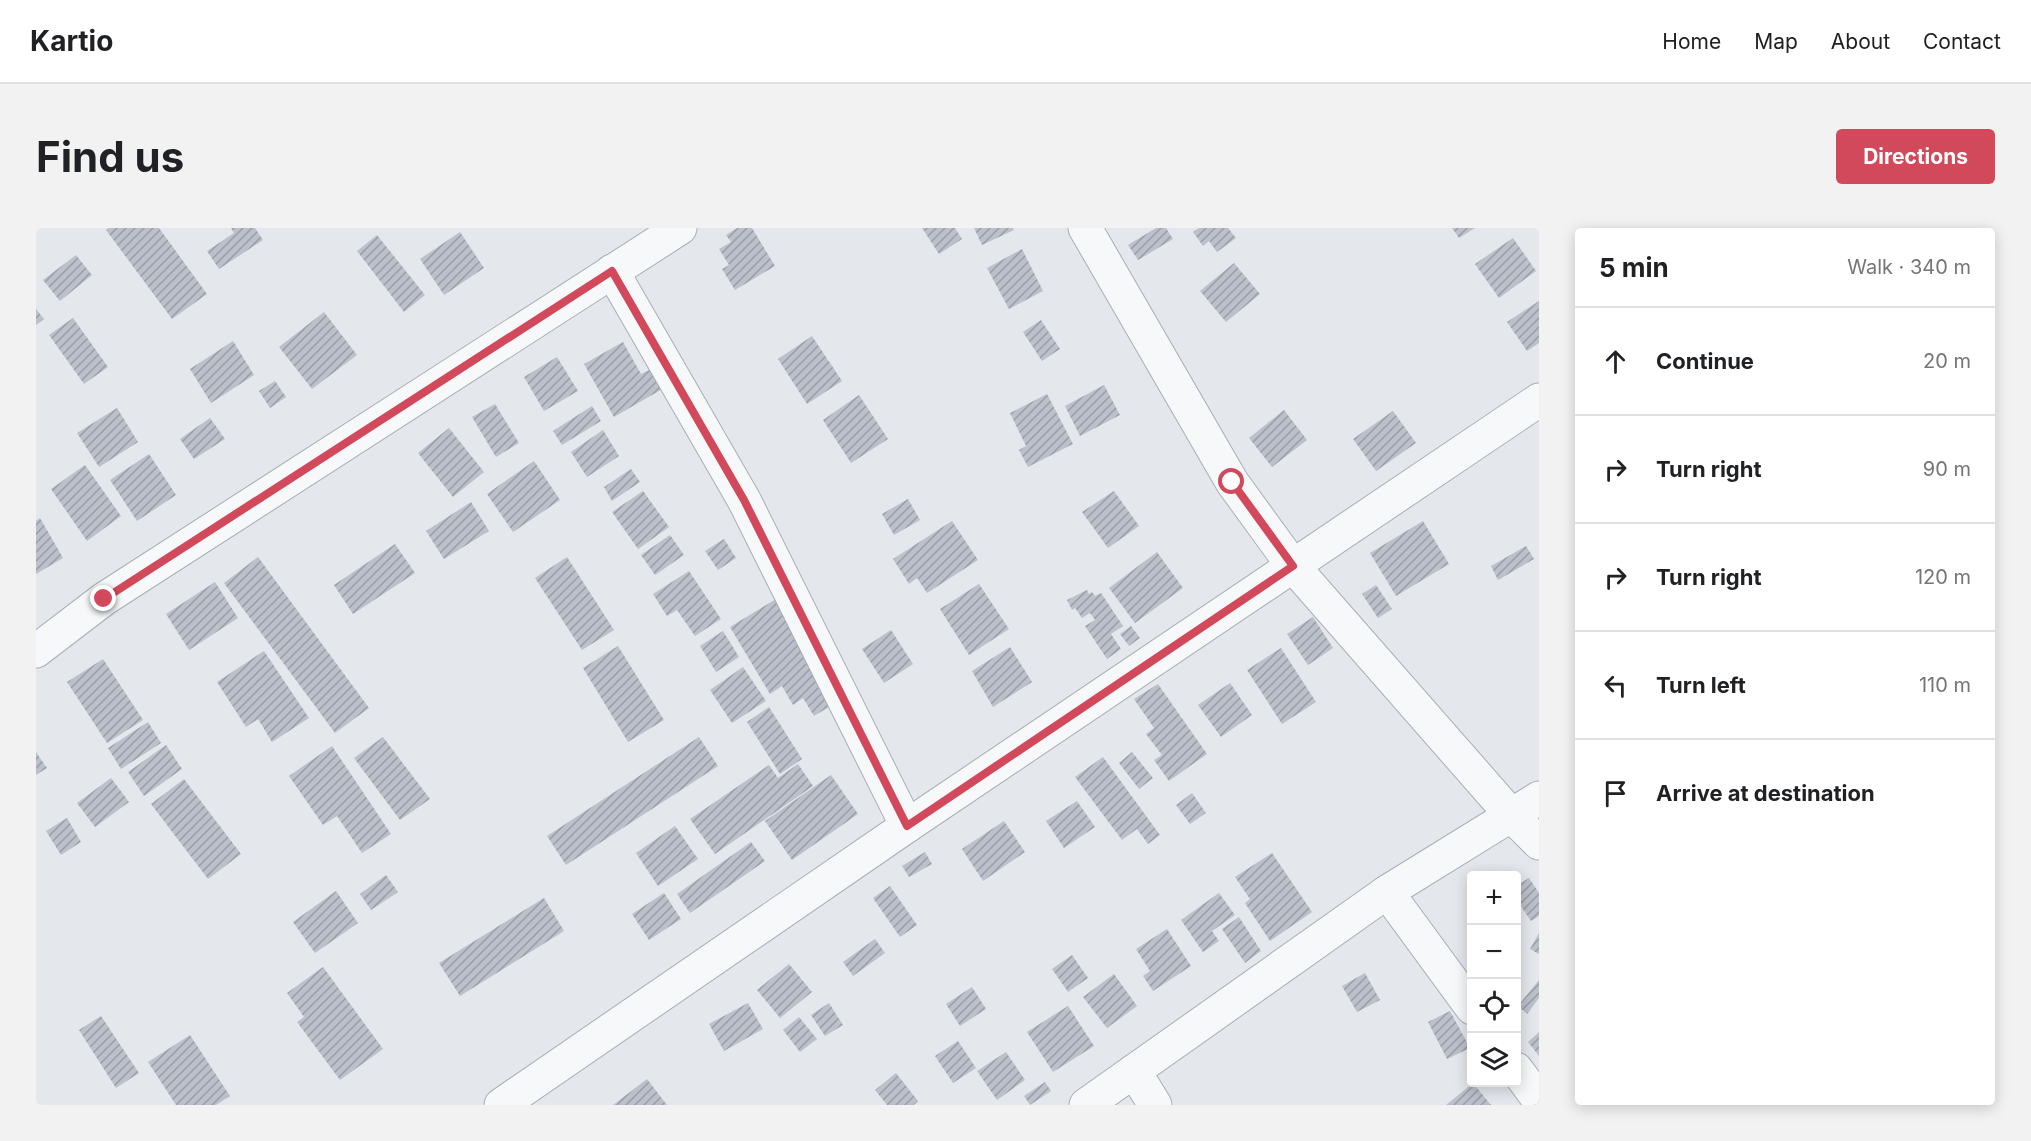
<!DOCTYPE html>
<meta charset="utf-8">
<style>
:root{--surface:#fff;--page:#f2f2f2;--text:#202124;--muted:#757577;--line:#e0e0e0;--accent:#d1495b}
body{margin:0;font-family:Inter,sans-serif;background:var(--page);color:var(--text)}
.controls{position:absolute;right:18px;bottom:18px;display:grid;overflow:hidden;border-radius:6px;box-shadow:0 3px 15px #0003}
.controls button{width:54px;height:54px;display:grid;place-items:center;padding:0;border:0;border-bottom:2px solid var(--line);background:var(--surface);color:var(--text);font:30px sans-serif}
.stop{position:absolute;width:18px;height:18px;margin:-14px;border:4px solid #d1495b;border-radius:50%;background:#fff}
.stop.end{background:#d1495b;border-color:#fff;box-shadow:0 2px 6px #0008}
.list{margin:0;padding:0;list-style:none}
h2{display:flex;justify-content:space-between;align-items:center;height:78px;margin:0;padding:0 24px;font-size:26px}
h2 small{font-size:20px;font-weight:400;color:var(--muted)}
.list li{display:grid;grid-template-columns:39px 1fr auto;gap:18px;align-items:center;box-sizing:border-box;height:108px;padding:0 24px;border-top:2px solid var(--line)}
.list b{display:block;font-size:22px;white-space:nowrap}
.list em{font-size:20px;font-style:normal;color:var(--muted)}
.icon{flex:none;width:33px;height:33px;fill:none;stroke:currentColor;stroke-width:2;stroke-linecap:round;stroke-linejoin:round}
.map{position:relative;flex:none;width:1503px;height:877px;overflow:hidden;border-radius:6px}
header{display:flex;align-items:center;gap:36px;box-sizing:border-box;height:84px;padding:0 30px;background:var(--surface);border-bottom:2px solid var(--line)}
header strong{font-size:28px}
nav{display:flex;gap:33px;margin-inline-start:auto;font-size:21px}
.intro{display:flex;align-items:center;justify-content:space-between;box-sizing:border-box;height:144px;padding:0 36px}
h1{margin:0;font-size:42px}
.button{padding:15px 27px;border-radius:6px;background:var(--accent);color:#fff;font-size:21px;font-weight:700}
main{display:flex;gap:36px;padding:0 36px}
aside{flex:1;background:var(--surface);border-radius:6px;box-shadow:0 3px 15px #0003}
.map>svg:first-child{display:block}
.building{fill:url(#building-hatch)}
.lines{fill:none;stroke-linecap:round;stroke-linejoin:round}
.minor-casing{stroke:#a9aeb7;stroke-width:35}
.minor{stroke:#f7f8fa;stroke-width:33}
.route{stroke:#d1495b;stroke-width:8}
</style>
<header>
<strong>Kartio</strong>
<nav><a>Home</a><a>Map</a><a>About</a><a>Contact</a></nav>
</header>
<div class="intro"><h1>Find us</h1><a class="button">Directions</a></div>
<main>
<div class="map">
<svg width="1503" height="877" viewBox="0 0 1503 877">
<defs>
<pattern id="building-hatch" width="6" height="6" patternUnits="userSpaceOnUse" patternTransform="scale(1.5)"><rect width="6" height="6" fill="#bbc0ca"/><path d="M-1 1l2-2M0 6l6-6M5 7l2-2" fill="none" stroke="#989da6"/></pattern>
</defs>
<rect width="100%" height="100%" fill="#e4e7ec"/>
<!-- building -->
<g class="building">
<path d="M 73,0 L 123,0 L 171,66 L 136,91 L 70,2 Z"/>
<path d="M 195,0 L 219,0 L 227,12 L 183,41 L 171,23 L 198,5 Z"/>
<path d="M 701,0 L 716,0 L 739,38 L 699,62 L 686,41 L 693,37 L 683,21 L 695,14 L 690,7 Z"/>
<path d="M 886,0 L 919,0 L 926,11 L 903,26 Z"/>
<path d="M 938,0 L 977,0 L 978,2 L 946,17 Z"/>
<path d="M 1120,0 L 1130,0 L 1137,11 L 1102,32 L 1092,17 Z"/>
<path d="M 1163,0 L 1192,0 L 1200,10 L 1181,24 L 1173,13 L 1167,18 L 1157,4 Z"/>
<path d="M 1416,0 L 1439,0 L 1423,10 Z"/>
<path d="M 424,4 L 448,40 L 408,67 L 384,31 Z"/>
<path d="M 341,7 L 389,67 L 368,84 L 321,23 Z"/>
<path d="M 1477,10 L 1500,43 L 1463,70 L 1439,36 Z"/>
<path d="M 986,21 L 1007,63 L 973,81 L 951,40 Z"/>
<path d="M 40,27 L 56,47 L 24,73 L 7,52 Z"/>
<path d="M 1198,35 L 1224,66 L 1190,94 L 1164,63 Z"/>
<path d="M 1503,73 L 1503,115 L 1491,123 L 1471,94 Z"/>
<path d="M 0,81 L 8,91 L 0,97 Z"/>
<path d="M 288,84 L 321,127 L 276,161 L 243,119 Z"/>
<path d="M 37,90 L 72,139 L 48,156 L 13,107 Z"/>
<path d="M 1005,92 L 1024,121 L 1006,133 L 987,104 Z"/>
<path d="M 776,108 L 806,153 L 771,176 L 742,131 Z"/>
<path d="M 197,113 L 218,147 L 175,175 L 154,141 Z"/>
<path d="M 587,114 L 605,146 L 617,140 L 628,160 L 578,189 L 548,136 Z"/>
<path d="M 521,129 L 542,163 L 508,183 L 488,149 Z"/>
<path d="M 239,153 L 250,169 L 234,180 L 223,163 Z"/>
<path d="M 1068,157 L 1084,187 L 1044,208 L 1029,178 Z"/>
<path d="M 1011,166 L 1037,216 L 992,239 L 983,222 L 990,218 L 974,185 Z"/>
<path d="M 823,167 L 852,211 L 815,235 L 787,192 Z"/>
<path d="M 459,176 L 483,215 L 460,229 L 436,189 Z"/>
<path d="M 556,178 L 565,193 L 526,217 L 517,203 Z"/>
<path d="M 81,180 L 102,214 L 63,239 L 41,205 Z"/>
<path d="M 1248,182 L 1271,212 L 1236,239 L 1213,210 Z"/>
<path d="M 1357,183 L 1380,215 L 1340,243 L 1317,211 Z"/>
<path d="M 174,190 L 189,211 L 158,231 L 144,211 Z"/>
<path d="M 413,200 L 448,244 L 417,269 L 382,225 Z"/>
<path d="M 567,202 L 583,228 L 551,249 L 535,224 Z"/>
<path d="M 113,226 L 140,267 L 101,293 L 74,252 Z"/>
<path d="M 498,233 L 524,272 L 477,304 L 451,266 Z"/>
<path d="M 49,237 L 85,288 L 51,313 L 15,261 Z"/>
<path d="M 595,241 L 604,254 L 576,273 L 568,259 Z"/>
<path d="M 607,263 L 633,299 L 602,321 L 576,284 Z"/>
<path d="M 1078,263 L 1103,298 L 1072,320 L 1046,284 Z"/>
<path d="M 872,271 L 884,292 L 858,307 L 846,286 Z"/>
<path d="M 435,274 L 453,303 L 408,331 L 390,303 Z"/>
<path d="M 4,290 L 27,330 L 0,346 L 0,293 Z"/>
<path d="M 916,293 L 942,332 L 891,365 L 881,350 L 873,356 L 857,331 Z"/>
<path d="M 1387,293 L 1413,336 L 1360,368 L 1334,325 Z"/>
<path d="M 634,307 L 648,327 L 619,347 L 605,327 Z"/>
<path d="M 688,311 L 700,330 L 682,342 L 669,323 Z"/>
<path d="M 359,316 L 379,345 L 317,386 L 298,357 Z"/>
<path d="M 1490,318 L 1498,331 L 1462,352 L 1455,338 Z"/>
<path d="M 1121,324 L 1147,360 L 1099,395 L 1073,360 Z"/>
<path d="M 222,329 L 333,480 L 299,505 L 188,355 Z"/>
<path d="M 531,329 L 578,402 L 546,422 L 499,350 Z"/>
<path d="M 653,343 L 685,391 L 659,408 L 641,382 L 631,388 L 617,366 Z"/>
<path d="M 179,354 L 202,390 L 153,422 L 130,386 Z"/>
<path d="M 943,356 L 973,401 L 933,427 L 904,381 Z"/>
<path d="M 1340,357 L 1356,381 L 1342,390 L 1326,366 Z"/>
<path d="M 1051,362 L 1053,366 L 1056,364 L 1059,368 L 1065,365 L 1087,398 L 1075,406 L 1085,421 L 1071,431 L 1049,398 L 1059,392 L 1054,385 L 1046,390 L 1039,380 L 1036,382 L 1031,372 Z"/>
<path d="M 740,371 L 803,473 L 778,488 L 767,470 L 757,477 L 746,458 L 734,466 L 694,399 Z"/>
<path d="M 1277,389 L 1297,420 L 1272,437 L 1251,406 Z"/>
<path d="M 1095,398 L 1104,410 L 1093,418 L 1084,406 Z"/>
<path d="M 855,402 L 877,436 L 848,455 L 826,421 Z"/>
<path d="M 687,403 L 703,429 L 680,444 L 664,418 Z"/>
<path d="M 582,418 L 628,492 L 592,514 L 547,440 Z"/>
<path d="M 974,419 L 996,454 L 957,479 L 936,443 Z"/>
<path d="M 1245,420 L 1280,474 L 1246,496 L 1211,442 Z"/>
<path d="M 228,423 L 273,490 L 236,514 L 222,491 L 210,499 L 181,454 Z"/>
<path d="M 67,431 L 107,492 L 71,515 L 31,454 Z"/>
<path d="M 707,439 L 730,473 L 696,495 L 674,462 Z"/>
<path d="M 1194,455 L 1216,487 L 1185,509 L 1162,477 Z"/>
<path d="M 1122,456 L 1171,526 L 1133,553 L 1118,532 L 1126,527 L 1110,506 L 1118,500 L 1098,471 Z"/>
<path d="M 733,479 L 766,531 L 744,546 L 711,494 Z"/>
<path d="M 112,494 L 125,515 L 85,541 L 72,520 Z"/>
<path d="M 347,509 L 394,571 L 364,592 L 318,530 Z"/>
<path d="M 663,509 L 682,538 L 530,637 L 511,608 Z"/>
<path d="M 130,517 L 146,541 L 108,568 L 92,544 Z"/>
<path d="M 296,518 L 355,606 L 326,625 L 301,588 L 287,597 L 253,548 Z"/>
<path d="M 0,524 L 11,540 L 0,547 Z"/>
<path d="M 1096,524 L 1117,550 L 1103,561 L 1083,535 Z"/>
<path d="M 1067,529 L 1124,607 L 1112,616 L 1101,601 L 1086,612 L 1039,549 Z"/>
<path d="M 762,536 L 777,558 L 679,626 L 654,591 L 733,537 L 742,550 Z"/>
<path d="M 795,547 L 822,586 L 756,632 L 729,593 Z"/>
<path d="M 75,550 L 93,574 L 59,599 L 41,575 Z"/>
<path d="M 148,551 L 205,626 L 172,651 L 115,576 Z"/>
<path d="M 1156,565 L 1170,585 L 1154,596 L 1140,577 Z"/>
<path d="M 1041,573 L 1059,599 L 1028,620 L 1010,593 Z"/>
<path d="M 31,590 L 45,614 L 25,627 L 10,603 Z"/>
<path d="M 968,593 L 989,624 L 947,653 L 926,621 Z"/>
<path d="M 639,598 L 662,631 L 622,658 L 600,625 Z"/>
<path d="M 715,614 L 729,633 L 654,685 L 641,666 Z"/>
<path d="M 889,624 L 896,636 L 873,649 L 866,638 Z"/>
<path d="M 1236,625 L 1276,684 L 1234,713 L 1209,675 L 1214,671 L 1199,649 Z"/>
<path d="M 350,647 L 362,664 L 335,682 L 324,666 Z"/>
<path d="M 1493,650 L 1503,665 L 1503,688 L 1495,693 L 1480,671 L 1480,658 Z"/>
<path d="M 854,658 L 881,697 L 864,709 L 837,670 Z"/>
<path d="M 300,663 L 322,695 L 279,725 L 257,694 Z"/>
<path d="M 628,665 L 645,691 L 613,712 L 596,686 Z"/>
<path d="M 1183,665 L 1199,687 L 1176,703 L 1183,713 L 1167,724 L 1145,692 Z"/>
<path d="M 508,670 L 528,703 L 424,768 L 403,735 Z"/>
<path d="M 1203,689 L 1225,723 L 1209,735 L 1186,701 Z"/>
<path d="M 1131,701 L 1155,738 L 1117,763 L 1107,748 L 1114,743 L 1100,721 Z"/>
<path d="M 1503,705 L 1503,726 L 1494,721 Z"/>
<path d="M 839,711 L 849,725 L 817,748 L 807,734 Z"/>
<path d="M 1036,727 L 1052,750 L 1032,764 L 1016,741 Z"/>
<path d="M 753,736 L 776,764 L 744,790 L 721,762 Z"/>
<path d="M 287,739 L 347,821 L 304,852 L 261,794 L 268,789 L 251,765 Z"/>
<path d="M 1329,745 L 1344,772 L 1321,784 L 1306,758 Z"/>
<path d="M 1078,746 L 1101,778 L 1071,800 L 1047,769 Z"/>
<path d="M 1503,752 L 1503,770 L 1491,786 L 1482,778 Z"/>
<path d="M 936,759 L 950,781 L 924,798 L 910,776 Z"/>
<path d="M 712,775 L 727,801 L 688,823 L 673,796 Z"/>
<path d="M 793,775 L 807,797 L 789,808 L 775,787 Z"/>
<path d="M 1032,778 L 1058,818 L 1017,844 L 991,804 Z"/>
<path d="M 1414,783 L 1434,820 L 1411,831 L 1392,794 Z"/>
<path d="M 65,788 L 103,845 L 80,860 L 43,802 Z"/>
<path d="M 763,789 L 781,811 L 764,824 L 747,802 Z"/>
<path d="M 1503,804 L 1503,828 L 1492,814 Z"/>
<path d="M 154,807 L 194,868 L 180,877 L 140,877 L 112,834 Z"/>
<path d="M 922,813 L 940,840 L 917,855 L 899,828 Z"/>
<path d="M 970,824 L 989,852 L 961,872 L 941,843 Z"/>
<path d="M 860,845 L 882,873 L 878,877 L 851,877 L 839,862 Z"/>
<path d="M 611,851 L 631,877 L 577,877 Z"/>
<path d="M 1009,854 L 1015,863 L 994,877 L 988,868 Z"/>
<path d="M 1437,855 L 1455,877 L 1410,877 Z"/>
</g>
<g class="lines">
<defs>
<g id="minor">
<path d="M 1049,0 L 1196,254 L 1257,338 L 1476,588 L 1503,615"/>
<path d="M 576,43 L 708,272 L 871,598"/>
<path d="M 0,423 L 68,371 L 644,0"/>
<path d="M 1351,664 L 1436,780"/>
<path d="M 1480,841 L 1503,872"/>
<path d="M 1098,843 L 1119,877"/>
<path d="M 465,877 L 871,598 L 1503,172"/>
<path d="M 1050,877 L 1351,664 L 1503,570"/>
</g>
</defs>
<!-- minor casing -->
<use href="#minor" class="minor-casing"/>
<!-- minor -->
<use href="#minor" class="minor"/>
</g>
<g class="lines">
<!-- route -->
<path class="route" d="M 68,371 L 576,43 L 708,272 L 871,598 L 1257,338 L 1196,254"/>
</g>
</svg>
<div class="controls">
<button>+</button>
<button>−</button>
<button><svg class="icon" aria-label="locate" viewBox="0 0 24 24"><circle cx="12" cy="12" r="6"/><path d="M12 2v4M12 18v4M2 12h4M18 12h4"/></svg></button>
<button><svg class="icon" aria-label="layers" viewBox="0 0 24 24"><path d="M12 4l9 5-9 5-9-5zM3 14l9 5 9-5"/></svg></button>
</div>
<div class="stop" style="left:1196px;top:254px"></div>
<div class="stop end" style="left:68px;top:371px"></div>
</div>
<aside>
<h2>5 min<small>Walk · 340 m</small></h2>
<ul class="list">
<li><svg class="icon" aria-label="ahead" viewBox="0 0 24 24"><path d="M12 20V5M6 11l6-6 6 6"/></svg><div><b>Continue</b></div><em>20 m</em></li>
<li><svg class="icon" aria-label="right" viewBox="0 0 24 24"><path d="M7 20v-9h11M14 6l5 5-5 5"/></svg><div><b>Turn right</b></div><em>90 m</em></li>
<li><svg class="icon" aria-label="right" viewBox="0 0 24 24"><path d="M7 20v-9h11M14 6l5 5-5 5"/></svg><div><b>Turn right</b></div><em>120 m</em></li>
<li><svg class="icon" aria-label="left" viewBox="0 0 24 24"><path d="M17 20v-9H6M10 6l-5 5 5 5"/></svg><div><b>Turn left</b></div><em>110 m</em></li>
<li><svg class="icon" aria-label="arrive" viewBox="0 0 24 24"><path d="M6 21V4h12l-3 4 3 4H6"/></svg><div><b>Arrive at destination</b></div></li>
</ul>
</aside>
</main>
